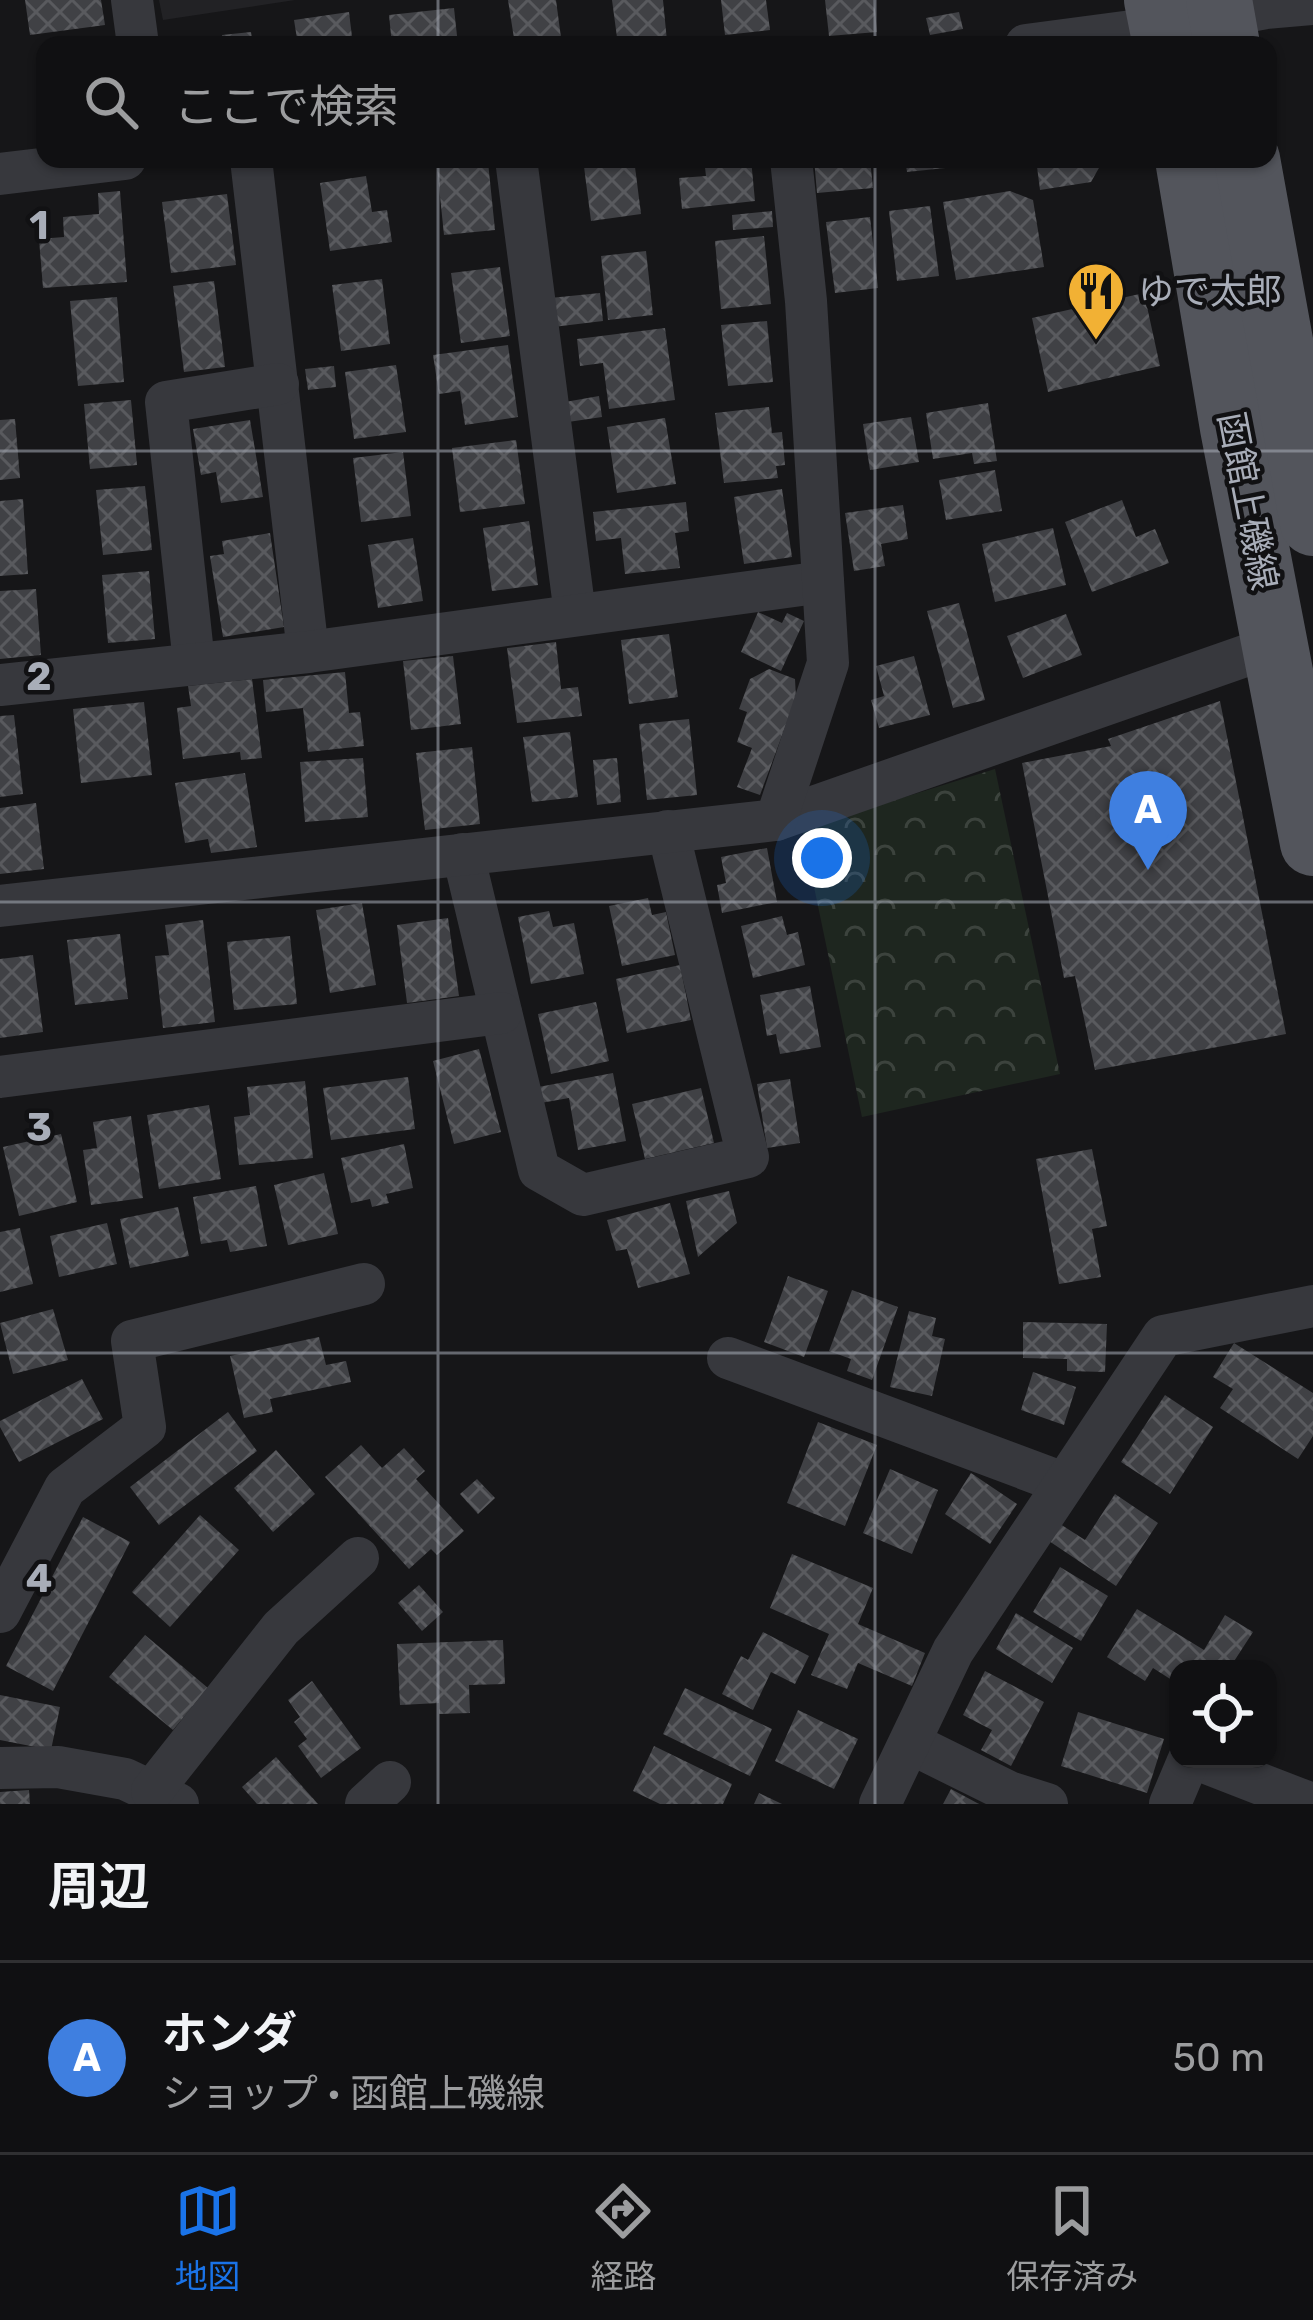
<!DOCTYPE html>
<html lang="ja">
<meta charset="utf-8">
<style>
:root{--surface:#101012;--page:#1e1e20;--text:#f1f3f6;--muted:#9c9d9f;--line:#303032;--accent:#1a73e8}
body{margin:0;font-family:Rubik,"Noto Sans JP",sans-serif;background:var(--page);color:var(--text)}
.controls{position:absolute;right:36px;bottom:36px;display:grid;overflow:hidden;border-radius:24px;box-shadow:0 3px 9px #0004}
.controls button{width:108px;height:108px;display:grid;place-items:center;padding:0;border:0;border-bottom:3px solid var(--line);background:var(--surface);color:var(--text);font:60px sans-serif}
.you{position:absolute;left:822px;top:858px;width:42px;height:42px;margin:-30px;border:9px solid #fff;border-radius:50%;background:#1a73e8;box-shadow:0 0 0 18px #1a73e833}
.badge{display:grid;place-items:center;width:78px;height:78px;border-radius:50%;background:var(--accent);color:#fff;font-size:39px;font-weight:700}
.pin{position:absolute;translate:-50% -99px;filter:drop-shadow(0 3px 6px #0008)}
.pin::after{content:'';position:absolute;top:63px;width:42px;height:36px;background:inherit;clip-path:polygon(0 0,100% 0,50% 100%)}
.list{margin:0;padding:0;list-style:none}
h2{display:flex;justify-content:space-between;align-items:center;height:156px;margin:0;padding:0 48px;font-size:51px}
h2 small{font-size:39px;font-weight:400;color:var(--muted)}
.list li{display:grid;grid-template-columns:78px 1fr auto;gap:36px;align-items:center;box-sizing:border-box;height:192px;padding:0 48px;border-top:3px solid var(--line)}
.list b{display:block;font-size:45px;white-space:nowrap}
.list p{margin:0;font-size:39px;white-space:nowrap;color:var(--muted)}
.list em{font-size:39px;font-style:normal;color:var(--muted)}
.icon{flex:none;width:66px;height:66px;fill:none;stroke:currentColor;stroke-width:2;stroke-linecap:round;stroke-linejoin:round}
.map{position:relative;flex:none;width:1313px;height:1804px;overflow:hidden}
.search{position:absolute;background:var(--surface);box-shadow:0 3px 9px #0004;left:36px;right:36px;top:36px;height:132px;display:flex;align-items:center;gap:30px;box-sizing:border-box;padding:0 42px;border-radius:24px;color:var(--muted);font-size:45px}
.sheet{height:348px;background:var(--surface)}
nav{display:flex;justify-content:space-around;align-items:center;box-sizing:border-box;height:168px;border-top:3px solid var(--line);background:var(--surface);font-size:33px;color:var(--muted)}
nav a{display:grid;justify-items:center;gap:6px}
nav .on{color:var(--accent)}
.map>svg:first-child{display:block}
.built{fill:#222225}
.park{fill:url(#park-crowns)}
.building{fill:url(#building-cross-hatch)}
.lines{fill:none;stroke-linecap:round;stroke-linejoin:round}
.street{stroke:#37383d;stroke-width:42}
.primary{stroke:#53555c;stroke-width:66}
.grid{fill:none;stroke:#a8adb8;stroke-width:3;stroke-opacity:0.55}
.labels{text-anchor:middle;dominant-baseline:central;stroke-width:9;stroke-linejoin:round;paint-order:stroke}
.poi-label{font-size:36px;fill:#a8adb8;stroke:#111113;text-anchor:start}
.street-label{font-size:36px;fill:#a8adb8;stroke:#111113}
.grid-label{font-size:39px;text-anchor:middle;font-weight:bold;fill:#a8adb8;stroke:#111113;stroke-width:9;stroke-linejoin:round;paint-order:stroke}
</style>
<div class="map">
<svg width="1313" height="1804" viewBox="0 0 1313 1804">
<defs>
<pattern id="park-crowns" width="20" height="18" patternUnits="userSpaceOnUse" patternTransform="scale(3)"><rect width="20" height="18" fill="#1e261f"/><path d="M2 6a3 3 0 1 1 6 0M12 15a3 3 0 1 1 6 0" fill="none" stroke="#3c433d"/></pattern>
<pattern id="building-cross-hatch" width="8" height="8" patternUnits="userSpaceOnUse" patternTransform="scale(3)"><rect width="8" height="8" fill="#404145"/><path d="M0 0l8 8M0 8l8-8" fill="none" stroke="#595a5e"/></pattern>
</defs>
<rect width="100%" height="100%" fill="#161618"/>
<!-- built -->
<path class="built" d="M 159,0 L 295,0 L 163,20 Z"/>
<!-- park -->
<path class="park" d="M 995,769 L 1060,1074 L 862,1117 L 802,829 Z"/>
<!-- building -->
<g class="building">
<path d="M 25,0 L 101,0 L 105,25 L 30,35 Z"/>
<path d="M 508,0 L 556,0 L 562,45 L 515,45 Z"/>
<path d="M 612,0 L 663,0 L 667,41 L 648,43 L 649,45 L 618,45 Z"/>
<path d="M 721,0 L 766,0 L 770,30 L 725,35 Z"/>
<path d="M 825,0 L 874,0 L 877,32 L 829,36 Z"/>
<path d="M 454,8 L 458,45 L 392,45 L 389,15 Z"/>
<path d="M 349,12 L 353,45 L 298,45 L 294,20 Z"/>
<path d="M 959,12 L 963,29 L 930,35 L 926,18 Z"/>
<path d="M 251,32 L 253,45 L 223,45 L 222,35 Z"/>
<path d="M 583,159 L 634,159 L 641,214 L 591,221 Z"/>
<path d="M 704,159 L 751,159 L 755,201 L 682,209 L 679,178 L 706,176 Z"/>
<path d="M 814,159 L 870,159 L 873,188 L 817,193 Z"/>
<path d="M 905,159 L 954,159 L 955,167 L 907,172 Z"/>
<path d="M 1036,159 L 1104,159 L 1091,182 L 1040,190 Z"/>
<path d="M 488,162 L 495,230 L 444,235 L 437,167 Z"/>
<path d="M 366,176 L 372,212 L 387,210 L 392,242 L 330,251 L 320,183 Z"/>
<path d="M 120,191 L 127,282 L 43,288 L 39,239 L 64,237 L 63,217 L 99,214 L 98,193 Z"/>
<path d="M 1010,191 L 1033,200 L 1044,267 L 956,280 L 943,202 Z"/>
<path d="M 227,194 L 236,265 L 171,273 L 162,202 Z"/>
<path d="M 930,206 L 939,276 L 897,281 L 889,211 Z"/>
<path d="M 772,211 L 773,227 L 733,230 L 732,215 Z"/>
<path d="M 870,217 L 878,288 L 835,293 L 826,222 Z"/>
<path d="M 764,236 L 771,304 L 721,309 L 715,241 Z"/>
<path d="M 646,251 L 653,315 L 608,320 L 601,256 Z"/>
<path d="M 500,267 L 510,336 L 461,343 L 451,273 Z"/>
<path d="M 382,279 L 390,344 L 341,351 L 332,285 Z"/>
<path d="M 214,281 L 225,367 L 184,372 L 173,286 Z"/>
<path d="M 600,293 L 603,321 L 553,327 L 550,298 Z"/>
<path d="M 1144,293 L 1160,366 L 1048,392 L 1032,318 Z"/>
<path d="M 117,297 L 124,382 L 78,386 L 70,301 Z"/>
<path d="M 767,321 L 773,382 L 728,386 L 721,325 Z"/>
<path d="M 665,328 L 675,400 L 609,409 L 603,363 L 580,366 L 577,339 Z"/>
<path d="M 508,345 L 518,417 L 465,425 L 460,391 L 439,394 L 433,355 Z"/>
<path d="M 396,365 L 406,432 L 354,439 L 345,372 Z"/>
<path d="M 334,366 L 336,387 L 308,390 L 305,369 Z"/>
<path d="M 599,396 L 602,417 L 568,422 L 565,402 Z"/>
<path d="M 131,400 L 137,465 L 90,469 L 84,404 Z"/>
<path d="M 988,403 L 997,461 L 974,464 L 972,453 L 933,459 L 926,413 Z"/>
<path d="M 769,407 L 772,433 L 782,432 L 785,465 L 776,466 L 778,478 L 724,483 L 715,413 Z"/>
<path d="M 911,417 L 919,462 L 870,470 L 863,424 Z"/>
<path d="M 665,418 L 676,484 L 617,493 L 607,427 Z"/>
<path d="M 15,419 L 20,478 L 0,480 L 0,420 Z"/>
<path d="M 250,420 L 263,497 L 221,503 L 216,472 L 201,475 L 193,429 Z"/>
<path d="M 516,440 L 525,504 L 460,512 L 452,448 Z"/>
<path d="M 403,452 L 411,516 L 361,522 L 353,458 Z"/>
<path d="M 995,470 L 1002,511 L 946,520 L 939,480 Z"/>
<path d="M 145,486 L 152,550 L 103,555 L 96,490 Z"/>
<path d="M 782,489 L 792,557 L 744,564 L 734,497 Z"/>
<path d="M 23,499 L 28,574 L 0,576 L 0,501 Z"/>
<path d="M 1122,500 L 1136,537 L 1155,529 L 1169,563 L 1092,592 L 1065,522 Z"/>
<path d="M 686,502 L 689,531 L 675,533 L 680,568 L 625,574 L 621,538 L 596,541 L 593,512 Z"/>
<path d="M 903,505 L 908,539 L 881,544 L 885,566 L 854,571 L 845,513 Z"/>
<path d="M 529,521 L 538,585 L 492,591 L 483,528 Z"/>
<path d="M 1053,528 L 1066,585 L 995,602 L 982,544 Z"/>
<path d="M 270,533 L 284,627 L 223,637 L 210,556 L 224,554 L 222,541 Z"/>
<path d="M 413,538 L 423,601 L 378,608 L 368,545 Z"/>
<path d="M 149,571 L 155,639 L 108,643 L 102,575 Z"/>
<path d="M 36,589 L 41,655 L 0,659 L 0,591 Z"/>
<path d="M 959,603 L 985,700 L 953,708 L 927,611 Z"/>
<path d="M 758,612 L 782,623 L 787,613 L 804,621 L 781,671 L 741,652 Z"/>
<path d="M 1066,614 L 1082,655 L 1023,678 L 1007,636 Z"/>
<path d="M 669,634 L 678,697 L 629,704 L 621,640 Z"/>
<path d="M 556,642 L 561,689 L 578,687 L 582,716 L 517,723 L 507,648 Z"/>
<path d="M 453,656 L 461,724 L 411,730 L 403,661 Z"/>
<path d="M 914,656 L 930,715 L 879,728 L 871,700 L 884,696 L 876,666 Z"/>
<path d="M 769,669 L 795,679 L 796,698 L 760,795 L 737,787 L 752,748 L 737,742 L 747,712 L 739,709 L 750,679 Z"/>
<path d="M 345,672 L 349,713 L 360,712 L 364,746 L 308,752 L 303,708 L 266,712 L 263,680 Z"/>
<path d="M 252,679 L 262,758 L 241,760 L 240,752 L 183,759 L 177,708 L 191,706 L 188,686 Z"/>
<path d="M 1220,701 L 1286,1034 L 1095,1070 L 1075,976 L 1064,978 L 1022,763 L 1111,746 L 1108,739 Z"/>
<path d="M 144,702 L 152,775 L 81,783 L 73,709 Z"/>
<path d="M 14,715 L 23,794 L 0,797 L 0,716 Z"/>
<path d="M 689,719 L 697,795 L 647,800 L 639,724 Z"/>
<path d="M 570,732 L 578,797 L 532,802 L 523,737 Z"/>
<path d="M 472,747 L 480,824 L 425,830 L 416,753 Z"/>
<path d="M 363,758 L 368,817 L 305,822 L 300,762 Z"/>
<path d="M 617,758 L 621,802 L 597,805 L 593,760 Z"/>
<path d="M 245,773 L 257,847 L 211,853 L 208,839 L 185,843 L 175,783 Z"/>
<path d="M 36,803 L 44,869 L 0,874 L 0,808 Z"/>
<path d="M 767,848 L 777,902 L 722,913 L 717,885 L 726,883 L 721,857 Z"/>
<path d="M 648,898 L 652,915 L 666,912 L 675,955 L 622,966 L 609,906 Z"/>
<path d="M 362,903 L 376,985 L 330,993 L 316,910 Z"/>
<path d="M 549,911 L 553,927 L 574,923 L 584,974 L 531,984 L 518,917 Z"/>
<path d="M 782,916 L 787,935 L 798,932 L 805,965 L 753,978 L 741,926 Z"/>
<path d="M 448,918 L 459,996 L 407,1003 L 397,925 Z"/>
<path d="M 203,920 L 215,1022 L 163,1028 L 155,956 L 169,955 L 165,925 Z"/>
<path d="M 120,934 L 128,999 L 75,1005 L 67,940 Z"/>
<path d="M 290,936 L 297,1004 L 234,1010 L 227,942 Z"/>
<path d="M 33,955 L 43,1032 L 0,1038 L 0,959 Z"/>
<path d="M 680,965 L 691,1020 L 627,1033 L 616,979 Z"/>
<path d="M 810,986 L 821,1047 L 780,1054 L 776,1034 L 767,1036 L 760,995 Z"/>
<path d="M 596,1002 L 609,1061 L 551,1074 L 538,1014 Z"/>
<path d="M 479,1049 L 501,1132 L 454,1144 L 433,1061 Z"/>
<path d="M 613,1073 L 626,1141 L 578,1150 L 569,1098 L 535,1104 L 533,1088 Z"/>
<path d="M 408,1077 L 415,1129 L 331,1140 L 323,1088 Z"/>
<path d="M 790,1079 L 800,1143 L 767,1148 L 757,1084 Z"/>
<path d="M 305,1081 L 313,1158 L 239,1165 L 234,1117 L 250,1115 L 247,1087 Z"/>
<path d="M 701,1088 L 714,1143 L 645,1159 L 632,1104 Z"/>
<path d="M 209,1105 L 221,1179 L 159,1189 L 147,1115 Z"/>
<path d="M 131,1116 L 143,1198 L 91,1205 L 83,1150 L 97,1148 L 93,1122 Z"/>
<path d="M 61,1134 L 77,1202 L 19,1216 L 3,1147 Z"/>
<path d="M 404,1144 L 413,1188 L 386,1194 L 389,1203 L 372,1207 L 370,1199 L 351,1203 L 341,1158 Z"/>
<path d="M 1092,1149 L 1107,1226 L 1092,1229 L 1101,1277 L 1059,1284 L 1036,1159 Z"/>
<path d="M 324,1173 L 338,1234 L 288,1245 L 274,1185 Z"/>
<path d="M 256,1186 L 267,1246 L 230,1252 L 227,1240 L 201,1244 L 193,1197 Z"/>
<path d="M 729,1191 L 737,1223 L 698,1257 L 686,1201 Z"/>
<path d="M 670,1203 L 690,1274 L 638,1288 L 627,1249 L 616,1251 L 607,1220 Z"/>
<path d="M 178,1207 L 189,1256 L 130,1268 L 120,1219 Z"/>
<path d="M 107,1223 L 117,1264 L 59,1277 L 50,1236 Z"/>
<path d="M 20,1228 L 33,1284 L 0,1292 L 0,1232 Z"/>
<path d="M 788,1276 L 828,1291 L 804,1357 L 764,1342 Z"/>
<path d="M 852,1290 L 898,1307 L 872,1380 L 847,1371 L 851,1359 L 829,1351 Z"/>
<path d="M 53,1309 L 68,1360 L 13,1374 L 0,1323 Z"/>
<path d="M 909,1311 L 936,1318 L 932,1336 L 945,1339 L 932,1396 L 890,1387 Z"/>
<path d="M 1023,1322 L 1107,1324 L 1105,1372 L 1067,1371 L 1067,1359 L 1023,1358 Z"/>
<path d="M 319,1337 L 326,1365 L 346,1361 L 351,1382 L 270,1399 L 273,1412 L 244,1418 L 230,1356 Z"/>
<path d="M 1234,1343 L 1313,1393 L 1313,1436 L 1298,1459 L 1220,1408 L 1233,1389 L 1213,1377 Z"/>
<path d="M 1033,1372 L 1076,1387 L 1064,1425 L 1021,1410 Z"/>
<path d="M 82,1379 L 103,1419 L 19,1462 L 0,1427 L 0,1421 Z"/>
<path d="M 1165,1395 L 1213,1427 L 1170,1494 L 1121,1462 Z"/>
<path d="M 228,1412 L 257,1451 L 159,1525 L 130,1487 Z"/>
<path d="M 818,1422 L 877,1445 L 845,1526 L 787,1503 Z"/>
<path d="M 361,1445 L 382,1468 L 404,1448 L 425,1471 L 416,1479 L 464,1531 L 437,1555 L 431,1549 L 409,1569 L 325,1477 Z"/>
<path d="M 276,1450 L 315,1494 L 273,1532 L 234,1488 Z"/>
<path d="M 890,1469 L 938,1490 L 912,1554 L 863,1533 Z"/>
<path d="M 971,1473 L 1017,1504 L 990,1544 L 945,1514 Z"/>
<path d="M 477,1479 L 495,1498 L 478,1514 L 460,1494 Z"/>
<path d="M 1115,1494 L 1158,1523 L 1116,1586 L 1046,1539 L 1057,1522 L 1085,1540 Z"/>
<path d="M 200,1515 L 239,1550 L 170,1627 L 132,1592 Z"/>
<path d="M 83,1517 L 130,1542 L 53,1691 L 6,1666 Z"/>
<path d="M 792,1554 L 873,1588 L 858,1624 L 925,1653 L 912,1686 L 858,1663 L 847,1689 L 811,1675 L 829,1634 L 770,1608 Z"/>
<path d="M 1060,1567 L 1108,1596 L 1081,1641 L 1033,1612 Z"/>
<path d="M 419,1585 L 443,1612 L 422,1631 L 398,1603 Z"/>
<path d="M 1137,1609 L 1204,1650 L 1225,1615 L 1253,1632 L 1229,1669 L 1178,1669 L 1178,1684 L 1153,1668 L 1145,1681 L 1107,1657 Z"/>
<path d="M 1016,1613 L 1073,1648 L 1052,1683 L 996,1649 Z"/>
<path d="M 763,1632 L 809,1656 L 795,1684 L 771,1672 L 753,1710 L 722,1694 L 741,1656 L 748,1660 Z"/>
<path d="M 145,1635 L 208,1688 L 173,1730 L 109,1677 Z"/>
<path d="M 503,1640 L 505,1684 L 469,1685 L 470,1713 L 439,1714 L 439,1703 L 400,1705 L 397,1644 Z"/>
<path d="M 985,1671 L 1044,1702 L 1011,1766 L 981,1750 L 992,1730 L 963,1715 Z"/>
<path d="M 312,1681 L 361,1748 L 321,1778 L 298,1746 L 307,1739 L 294,1722 L 300,1717 L 288,1700 Z"/>
<path d="M 685,1688 L 772,1729 L 750,1776 L 663,1734 Z"/>
<path d="M 0,1695 L 60,1707 L 51,1750 L 0,1740 Z"/>
<path d="M 798,1710 L 858,1739 L 834,1789 L 775,1761 Z"/>
<path d="M 1078,1712 L 1164,1739 L 1147,1793 L 1061,1766 Z"/>
<path d="M 654,1746 L 732,1784 L 723,1804 L 660,1804 L 633,1791 Z"/>
<path d="M 276,1757 L 318,1804 L 257,1804 L 242,1787 Z"/>
<path d="M 951,1789 L 979,1804 L 943,1804 Z"/>
<path d="M 29,1790 L 30,1804 L 0,1804 L 0,1792 Z"/>
<path d="M 759,1793 L 782,1804 L 754,1804 Z"/>
</g>
<g class="lines">
<!-- street -->
<g class="street">
<path d="M 132,0 L 138,45"/>
<path d="M 1026,45 L 1162,27 L 1266,8 L 1313,4"/>
<path d="M 251,159 L 308,652"/>
<path d="M 516,159 L 575,614"/>
<path d="M 0,174 L 125,159"/>
<path d="M 194,663 L 166,402 L 278,384"/>
<path d="M 0,685 L 308,652 L 823,582"/>
<path d="M 776,820 L 1276,645"/>
<path d="M 463,854 L 539,1170 L 583,1195 L 748,1157 L 668,831"/>
<path d="M 0,906 L 776,820 L 828,663 L 806,301 L 791,159"/>
<path d="M 0,1077 L 501,1013"/>
<path d="M 728,1358 L 1063,1483"/>
<path d="M 0,1612 L 65,1488 L 145,1427 L 132,1341 L 364,1284"/>
<path d="M 910,1743 L 1009,1792 L 1047,1804"/>
<path d="M 1196,1759 L 1312,1804"/>
<path d="M 0,1768 L 58,1767 L 125,1779 L 178,1804"/>
<path d="M 152,1791 L 281,1628 L 358,1558"/>
<path d="M 366,1804 L 390,1782"/>
<path d="M 880,1804 L 953,1651 L 1163,1336 L 1313,1306"/>
<path d="M 1170,1804 L 1189,1759"/>
</g>
<!-- primary -->
<g class="primary">
<path d="M 1157,0 L 1166,45"/>
<path d="M 1219,0 L 1227,45"/>
<path d="M 1188,159 L 1233,428 L 1313,843"/>
<path d="M 1247,159 L 1313,523"/>
</g>
</g>
<!-- grid -->
<path class="grid" d="M 438,0 L 438,45M 875,0 L 875,45M 438,159 L 438,1804M 875,159 L 875,1804M 0,451 L 1313,451M 0,902 L 1313,902M 0,1353 L 1313,1353"/>
<!-- icons -->
<defs>
<symbol id="restaurant-pin" viewBox="-11 -11 22 30"><path d="M0 17L-7.5 6A9.5 9.5 0 1 1 7.5 6Z" fill="#f2b134" stroke="#111113"/><path d="M-5-6h1v4h1v-4h1v4h1v-4h1v5L-1.5 .5V6h-2V.5L-5-1ZM5-6V6H3V1.5H1.5Q1.5-4 5-6Z" fill="#111"/></symbol>
</defs>
<g fill-rule="evenodd">
<use href="#restaurant-pin" x="1063" y="258" width="66" height="90"/>
</g>
<g class="labels">
<!-- poi labels -->
<g class="poi-label">
<text x="1138" y="291">ゆで太郎</text>
</g>
<!-- street labels -->
<g class="street-label">
<text transform="translate(1248 501) rotate(79)">函館上磯線</text>
</g>
</g>
<g class="grid-label">
<text x="39" y="239">1</text>
<text x="39" y="690">2</text>
<text x="39" y="1141">3</text>
<text x="39" y="1592">4</text>
</g>
</svg>
<div class="controls">
<button><svg class="icon" aria-label="locate" viewBox="0 0 24 24"><circle cx="12" cy="12" r="6"/><path d="M12 2v4M12 18v4M2 12h4M18 12h4"/></svg></button>
</div>
<div class="you"></div>
<div class="pin badge" style="left:1148px;top:870px;background:#3f7fe0">A</div>
<div class="search"><svg class="icon" aria-label="search" viewBox="0 0 24 24"><circle cx="10" cy="10" r="6"/><path d="M15 15l6 6"/></svg>ここで検索</div>
</div>
<section class="sheet">
<h2>周辺<small></small></h2>
<ul class="list">
<li><span class="badge" style="background:#3f7fe0">A</span><div><b>ホンダ</b><p>ショップ · 函館上磯線</p></div><em>50 m</em></li>
</ul>
</section>
<nav>
<a class="on"><svg class="icon" aria-label="map" viewBox="0 0 24 24"><path d="M3 6l6-2 6 2 6-2v14l-6 2-6-2-6 2zM9 4v14M15 6v14"/></svg>地図</a>
<a><svg class="icon" aria-label="directions" viewBox="0 0 24 24"><path d="M12 3l9 9-9 9-9-9zM9 14v-3h6M13 9l2 2-2 2"/></svg>経路</a>
<a><svg class="icon" aria-label="saved" viewBox="0 0 24 24"><path d="M7 4h10v16l-5-4-5 4z"/></svg>保存済み</a>
</nav>
